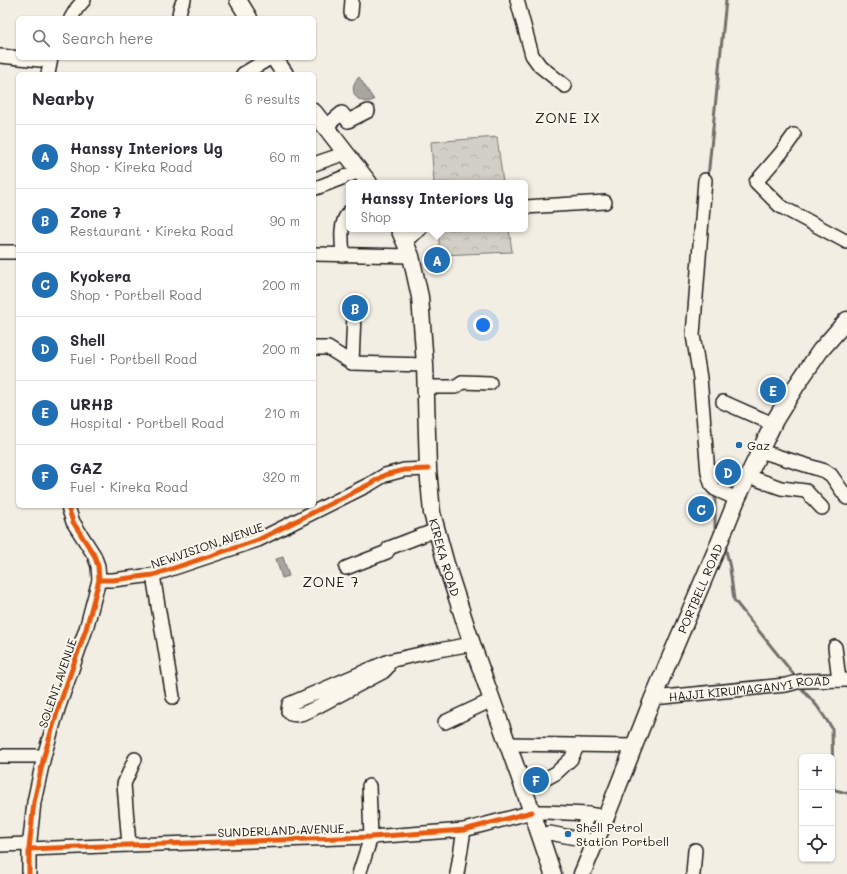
<!DOCTYPE html>
<meta charset="utf-8">
<style>
:root{--surface:#fff;--page:#f2f2f3;--text:#2b2b33;--muted:#7c7c81;--line:#e1e1e2;--accent:#1f6fb2}
body{margin:0;font-family:Mali,sans-serif;background:var(--page);color:var(--text)}
.controls{position:absolute;right:12px;bottom:12px;display:grid;overflow:hidden;border-radius:6px;box-shadow:0 1px 3px #0004}
.controls button{width:36px;height:36px;display:grid;place-items:center;padding:0;border:0;border-bottom:1px solid var(--line);background:var(--surface);color:var(--text);font:20px sans-serif}
.you{position:absolute;left:483px;top:325px;width:14px;height:14px;margin:-10px;border:3px solid #fff;border-radius:50%;background:#1a73e8;box-shadow:0 0 0 6px #1a73e833}
.badge{display:grid;place-items:center;width:26px;height:26px;border-radius:50%;background:var(--accent);color:#fff;font-size:13px;font-weight:700}
.pin{position:absolute;translate:-50% -50%;border:2px solid #fff;box-shadow:0 1px 4px #0006}
.popup{position:absolute;left:346px;top:180px;width:182px;height:52px;box-sizing:border-box;display:grid;place-content:center;border-radius:6px;background:var(--surface);filter:drop-shadow(0 1px 3px #0005);font-size:13px;white-space:nowrap;color:var(--muted)}
.popup b{font-size:15px;color:var(--text)}
.popup::after{content:'';position:absolute;left:50%;top:100%;margin-left:-8px;border:8px solid transparent;border-top-color:var(--surface)}
.list{margin:0;padding:0;list-style:none}
h2{display:flex;justify-content:space-between;align-items:center;height:52px;margin:0;padding:0 16px;font-size:17px}
h2 small{font-size:13px;font-weight:400;color:var(--muted)}
.list li{display:grid;grid-template-columns:26px 1fr auto;gap:12px;align-items:center;box-sizing:border-box;height:64px;padding:0 16px;border-top:1px solid var(--line)}
.list b{display:block;font-size:15px;white-space:nowrap}
.list p{margin:0;font-size:13px;white-space:nowrap;color:var(--muted)}
.list em{font-size:13px;font-style:normal;color:var(--muted)}
.icon{flex:none;width:22px;height:22px;fill:none;stroke:currentColor;stroke-width:2;stroke-linecap:round;stroke-linejoin:round}
.map{position:relative;flex:none;width:847px;height:874px;overflow:hidden}
.search{position:absolute;background:var(--surface);box-shadow:0 1px 3px #0004;left:16px;top:16px;width:300px;height:44px;display:flex;align-items:center;gap:10px;box-sizing:border-box;padding:0 14px;border-radius:6px;color:var(--muted);font-size:15px}
.panel{position:absolute;background:var(--surface);box-shadow:0 1px 3px #0004;left:16px;top:72px;width:300px;height:436px;border-radius:6px}
.map>svg:first-child{display:block}
.forest{fill:url(#forest-crowns);stroke:#777671}
.water{fill:#a9a6a0;stroke:#716f6b}
.lines{fill:none;stroke-linecap:round;stroke-linejoin:round}
.stream{stroke:#716f6b;stroke-width:3}
.minor-casing{stroke:#1c1c1c;stroke-width:16}
.major-casing{stroke:#1c1c1c;stroke-width:19}
.minor{stroke:#fbf7ec;stroke-width:13}
.major{stroke:#fbf7ec;stroke-width:16}
.cycleway-casing{stroke:#fbf7ec;stroke-width:8}
.cycleway{stroke:#e8590c;stroke-width:5}
.poi-dot{fill:#1f6fb2;stroke:#fbf7ec;stroke-width:1.5}
.labels{text-anchor:middle;dominant-baseline:central;stroke-width:4;stroke-linejoin:round;paint-order:stroke}
.poi-label{font-size:12px;fill:#1c1c1c;stroke:#fbf7ec;text-anchor:start}
.street-label{font-size:12px;fill:#1c1c1c;stroke:#fbf7ec}
.quarter-label{font-size:14px;letter-spacing:1px;fill:#1c1c1c;stroke:#fbf7ec}
</style>
<div class="map">
<svg width="847" height="874" viewBox="0 0 847 874">
<defs>
<pattern id="forest-crowns" width="20" height="18" patternUnits="userSpaceOnUse"><rect width="20" height="18" fill="#d2cfc6"/><path d="M2 6a3 3 0 1 1 6 0M12 15a3 3 0 1 1 6 0" fill="none" stroke="#b4b1aa"/></pattern>
</defs>
<rect width="100%" height="100%" fill="#f2eee4"/>
<filter id="ink" filterUnits="userSpaceOnUse"><feTurbulence type="fractalNoise" baseFrequency=".025" numOctaves="2"/><feDisplacementMap in="SourceGraphic" scale="8" xChannelSelector="R" yChannelSelector="G"/><feConvolveMatrix kernelMatrix="1 2 1 2 8 2 1 2 1" color-interpolation-filters="sRGB"/></filter>
<g filter="url(#ink)">
<!-- forest -->
<g class="forest">
<path d="M 497,137 L 503,183 L 434,183 L 431,142 Z"/>
<path d="M 438,229 L 509,229 L 512,252 L 440,255 Z"/>
</g>
<!-- water -->
<g class="water">
<path d="M 359,77 L 374,100 C 357,107 346,89 359,77 Z"/>
<path d="M 283,557 L 289,576 L 282,578 L 276,559 Z"/>
</g>
<g class="lines">
<!-- stream -->
<g class="stream">
<path d="M 708,177 L 726,0"/>
<path d="M 715,531 L 715,493"/>
<path d="M 726,550 L 730,568 L 734,600 L 795,676"/>
<path d="M 803,690 L 817,706 L 832,728 L 833,787 L 835,790 L 847,793"/>
</g>
<defs>
<g id="minor">
<path d="M 517,0 L 532,55 L 540,66 L 565,86"/>
<path d="M 351,13 L 352,0"/>
<path d="M 71,18 L 77,8 L 84,0"/>
<path d="M 179,18 C 179,11 180,6 184,0"/>
<path d="M 0,56 L 50,61"/>
<path d="M 48,74 L 51,58"/>
<path d="M 243,74 L 270,58"/>
<path d="M 325,127 L 342,113 L 348,121 L 368,111"/>
<path d="M 794,135 L 781,153 L 756,182 L 780,206 L 847,242"/>
<path d="M 314,164 L 346,153"/>
<path d="M 705,180 L 693,335 L 700,378 L 708,473 L 712,486 L 715,489 L 737,499"/>
<path d="M 316,188 L 360,171"/>
<path d="M 525,207 L 605,202"/>
<path d="M 405,241 L 420,229"/>
<path d="M 0,252 L 18,252"/>
<path d="M 314,254 L 411,256"/>
<path d="M 343,255 C 342,241 339,223 349,212"/>
<path d="M 354,314 L 352,363 L 425,365"/>
<path d="M 314,348 L 328,348 L 352,363"/>
<path d="M 426,387 L 455,387 L 462,382 L 490,383"/>
<path d="M 723,402 L 773,424"/>
<path d="M 760,451 L 825,471 L 831,475 L 847,498"/>
<path d="M 748,476 L 781,488 L 806,491 L 822,508"/>
<path d="M 346,568 L 387,552 L 389,548 L 436,530"/>
<path d="M 153,575 L 173,697"/>
<path d="M 99,580 L 113,580 L 153,575 L 258,540 L 370,484 L 385,475 L 404,470 L 428,469"/>
<path d="M 835,647 L 839,680"/>
<path d="M 389,661 L 387,668 L 383,672 L 309,711 C 303,713 297,716 291,714 L 288,711 L 289,704 L 389,661 L 433,651 L 472,644"/>
<path id="s1" d="M 653,698 L 786,685 L 801,681 L 847,680"/>
<path d="M 445,722 L 492,700"/>
<path d="M 508,744 L 634,746"/>
<path d="M 0,756 L 44,756"/>
<path d="M 524,788 L 545,779 L 556,773 L 571,759 L 578,745"/>
<path d="M 540,836 L 550,833 L 596,842"/>
<path d="M 579,839 L 588,814"/>
<path d="M 0,845 L 29,844"/>
<path d="M 129,845 L 124,784 L 135,759"/>
<path d="M 29,849 L 129,845 L 371,837 L 464,830 L 532,812 L 546,812 L 588,814 L 606,817"/>
<path d="M 29,874 L 29,849 L 34,802 L 44,756 L 59,706 L 86,629 L 99,580 L 98,566 L 94,555 L 73,522 L 69,510 L 68,506"/>
<path d="M 359,874 L 371,837 L 369,786"/>
<path d="M 457,874 L 464,830"/>
<path d="M 693,874 L 695,850"/>
</g>
<g id="major">
<path d="M 238,0 L 249,18"/>
<path d="M 274,58 L 285,74"/>
<path d="M 314,112 L 369,183"/>
<path id="s2" d="M 399,229 L 411,256 L 420,297 L 425,365 L 428,469 L 432,513 L 446,564 L 472,644 L 532,812 L 553,874"/>
<path id="s3" d="M 582,874 L 606,817 L 653,698 L 720,541 L 737,499 L 760,451 L 775,420 L 796,386 L 820,351 L 847,320"/>
</g>
</defs>
<!-- minor casing -->
<use href="#minor" class="minor-casing"/>
<!-- major casing -->
<use href="#major" class="major-casing"/>
<!-- minor -->
<use href="#minor" class="minor"/>
<!-- major -->
<use href="#major" class="major"/>
<defs>
<g id="cycleway">
<path d="M 99,580 L 113,580 L 153,575 L 258,540 L 370,484 L 385,475 L 404,470 L 428,469"/>
<path d="M 29,849 L 129,845 L 371,837 L 464,830 L 532,812"/>
<path d="M 29,874 L 29,849 L 34,802 L 44,756 L 59,706 L 86,629 L 99,580 L 98,566 L 94,555 L 73,522 L 69,510 L 68,506"/>
</g>
</defs>
<!-- cycleway casing -->
<use href="#cycleway" class="cycleway-casing"/>
<!-- cycleway -->
<use href="#cycleway" class="cycleway"/>
</g>
</g>
<!-- markers -->
<g class="poi-dot">
<circle cx="739" cy="445" r="4"/>
<circle cx="568" cy="834" r="4"/>
</g>
<g class="labels">
<!-- poi labels -->
<g class="poi-label">
<text x="747" y="445">Gaz</text>
<text x="576" y="827">Shell Petrol<tspan x="576" dy="14">Station Portbell</tspan></text>
</g>
<!-- street labels -->
<g class="street-label">
<text transform="translate(207 545) rotate(-19)">NEWVISION AVENUE</text>
<text stroke="none"><textPath href="#s2" startOffset="334">KIREKA ROAD</textPath></text>
<text stroke="none"><textPath href="#s3" startOffset="309">PORTBELL ROAD</textPath></text>
<text transform="translate(57 683) rotate(-71)">SOLENT AVENUE</text>
<text stroke="none"><textPath href="#s1" startOffset="97">HAJJI KIRUMAGANYI ROAD</textPath></text>
<text transform="translate(281 830) rotate(-2)">SUNDERLAND AVENUE</text>
</g>
<!-- quarter labels -->
<g class="quarter-label">
<text x="568" y="117">ZONE IX</text>
<text x="331" y="581">ZONE 7</text>
</g>
</g>
</svg>
<div class="controls">
<button>+</button>
<button>−</button>
<button><svg class="icon" aria-label="locate" viewBox="0 0 24 24"><circle cx="12" cy="12" r="6"/><path d="M12 2v4M12 18v4M2 12h4M18 12h4"/></svg></button>
</div>
<div class="you"></div>
<div class="pin badge" style="left:437px;top:260px">A</div>
<div class="popup"><b>Hanssy Interiors Ug</b>Shop</div>
<div class="pin badge" style="left:355px;top:308px">B</div>
<div class="pin badge" style="left:701px;top:509px">C</div>
<div class="pin badge" style="left:728px;top:472px">D</div>
<div class="pin badge" style="left:773px;top:390px">E</div>
<div class="pin badge" style="left:536px;top:780px">F</div>
<div class="search"><svg class="icon" aria-label="search" viewBox="0 0 24 24"><circle cx="10" cy="10" r="6"/><path d="M15 15l6 6"/></svg>Search here</div>
<section class="panel">
<h2>Nearby<small>6 results</small></h2>
<ul class="list">
<li><span class="badge">A</span><div><b>Hanssy Interiors Ug</b><p>Shop · Kireka Road</p></div><em>60 m</em></li>
<li><span class="badge">B</span><div><b>Zone 7</b><p>Restaurant · Kireka Road</p></div><em>90 m</em></li>
<li><span class="badge">C</span><div><b>Kyokera</b><p>Shop · Portbell Road</p></div><em>200 m</em></li>
<li><span class="badge">D</span><div><b>Shell</b><p>Fuel · Portbell Road</p></div><em>200 m</em></li>
<li><span class="badge">E</span><div><b>URHB</b><p>Hospital · Portbell Road</p></div><em>210 m</em></li>
<li><span class="badge">F</span><div><b>GAZ</b><p>Fuel · Kireka Road</p></div><em>320 m</em></li>
</ul>
</section>
</div>
